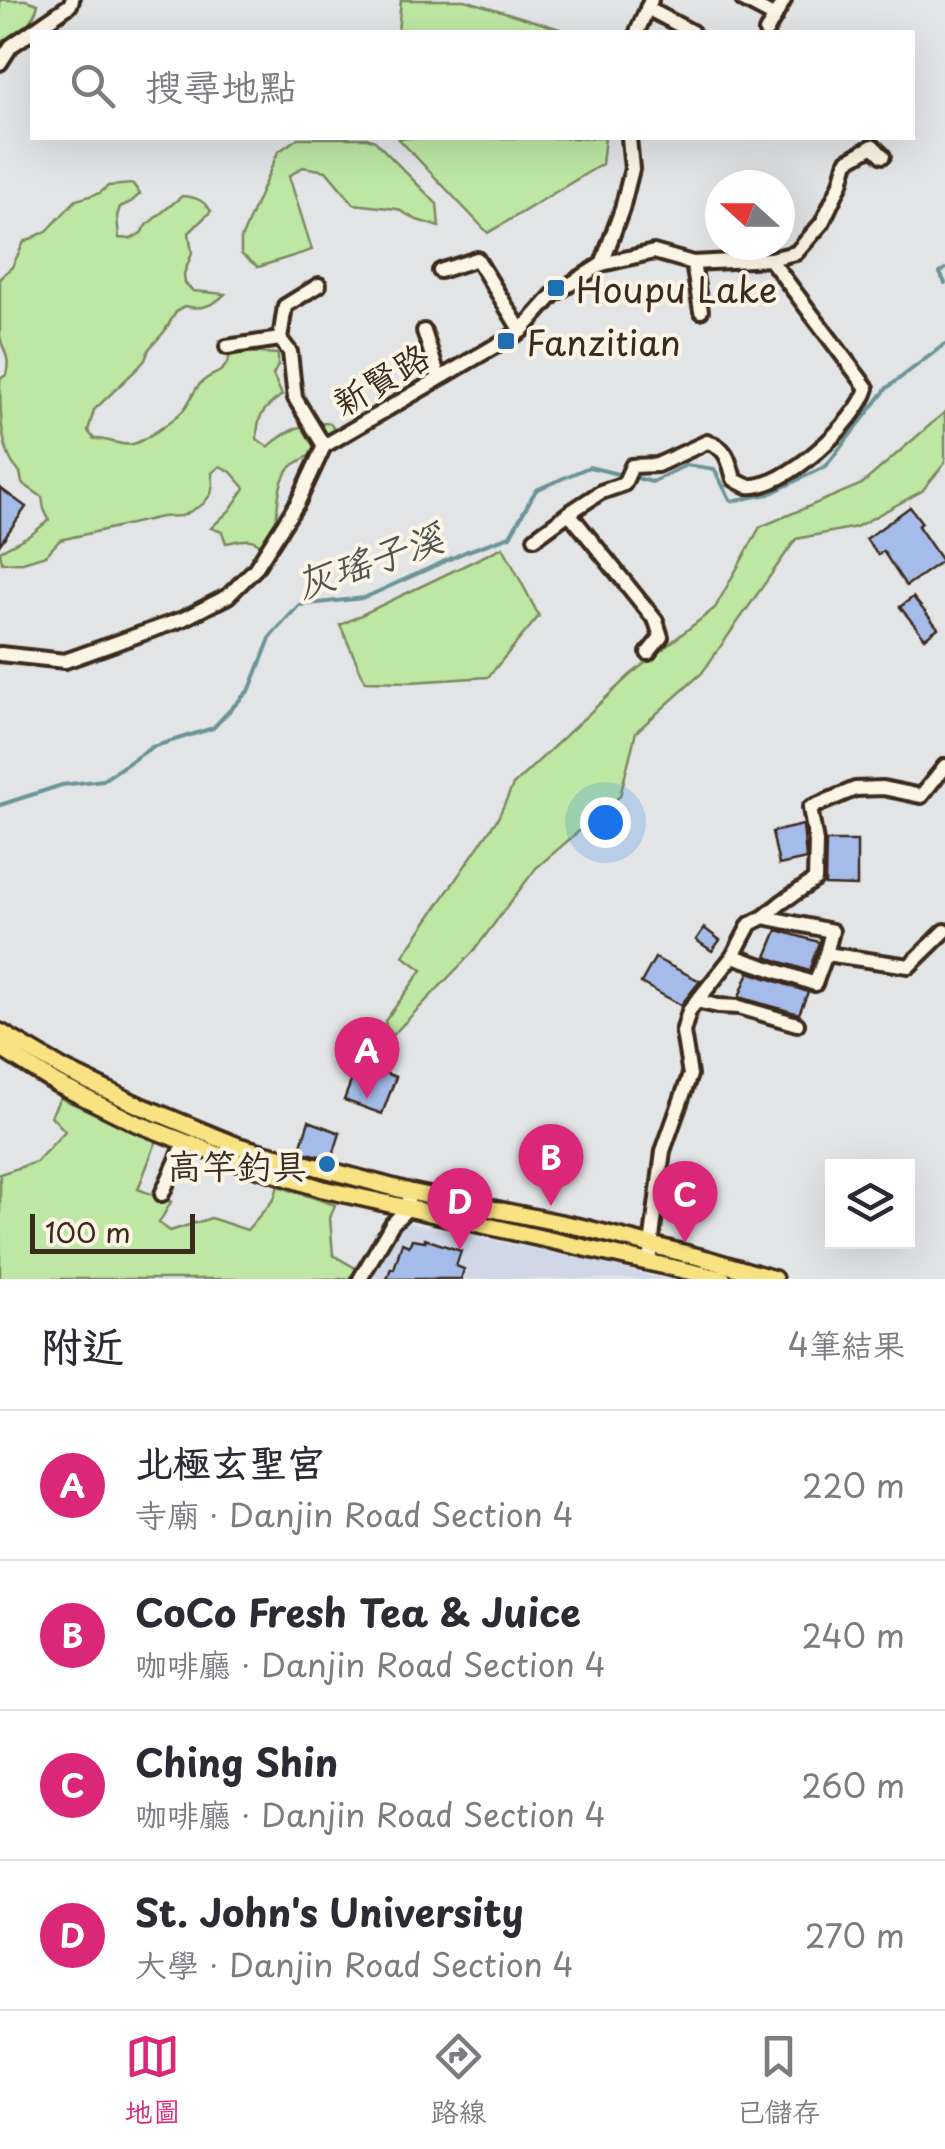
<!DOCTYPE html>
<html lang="zh-TW">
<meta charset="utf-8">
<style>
:root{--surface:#fff;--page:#f7f7f7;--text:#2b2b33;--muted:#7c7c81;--line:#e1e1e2;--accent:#db2777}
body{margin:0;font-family:"Playpen Sans","LXGW WenKai TC",sans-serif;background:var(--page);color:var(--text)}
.controls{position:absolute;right:30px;bottom:30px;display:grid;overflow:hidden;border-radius:0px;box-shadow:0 10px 40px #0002}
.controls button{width:90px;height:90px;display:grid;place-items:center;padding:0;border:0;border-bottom:2px solid var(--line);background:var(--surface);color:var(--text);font:50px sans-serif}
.compass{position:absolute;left:705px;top:170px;width:90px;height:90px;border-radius:50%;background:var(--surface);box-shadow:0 10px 40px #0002;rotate:291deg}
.scale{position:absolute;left:30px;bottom:25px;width:165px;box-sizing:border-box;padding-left:10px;border:5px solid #3b2a1e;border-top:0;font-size:28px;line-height:35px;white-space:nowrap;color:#3b2a1e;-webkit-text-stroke:8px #fcf5e5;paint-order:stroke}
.you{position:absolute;left:605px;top:822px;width:35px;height:35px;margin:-25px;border:8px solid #fff;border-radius:50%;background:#1a73e8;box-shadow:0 0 0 15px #1a73e833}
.badge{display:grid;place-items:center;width:65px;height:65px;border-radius:50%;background:var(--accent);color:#fff;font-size:32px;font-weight:700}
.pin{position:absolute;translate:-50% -82px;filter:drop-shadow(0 2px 5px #0008)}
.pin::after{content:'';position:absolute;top:52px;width:35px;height:30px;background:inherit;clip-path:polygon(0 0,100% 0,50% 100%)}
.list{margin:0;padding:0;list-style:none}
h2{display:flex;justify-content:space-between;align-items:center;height:130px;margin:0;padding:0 40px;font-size:42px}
h2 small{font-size:32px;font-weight:400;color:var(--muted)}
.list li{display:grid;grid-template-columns:65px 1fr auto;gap:30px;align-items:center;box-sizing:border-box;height:150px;padding:0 40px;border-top:2px solid var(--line)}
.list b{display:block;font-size:38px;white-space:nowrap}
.list p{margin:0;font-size:32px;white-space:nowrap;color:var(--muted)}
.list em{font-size:32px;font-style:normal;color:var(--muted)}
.icon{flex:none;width:55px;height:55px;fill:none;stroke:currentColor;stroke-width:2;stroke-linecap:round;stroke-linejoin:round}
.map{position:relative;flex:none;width:945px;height:1279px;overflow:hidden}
.search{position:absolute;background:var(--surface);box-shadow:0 10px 40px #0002;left:30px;right:30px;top:30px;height:110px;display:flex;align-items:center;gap:25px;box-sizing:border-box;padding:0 35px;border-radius:0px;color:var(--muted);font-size:38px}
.sheet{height:730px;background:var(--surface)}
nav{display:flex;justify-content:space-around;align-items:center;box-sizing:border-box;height:140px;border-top:2px solid var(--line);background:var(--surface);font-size:28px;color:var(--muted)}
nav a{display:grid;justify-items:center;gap:5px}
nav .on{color:var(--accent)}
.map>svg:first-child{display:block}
.built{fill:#d0d8e7}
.green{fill:#bde7a3;stroke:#7c8860;stroke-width:2.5}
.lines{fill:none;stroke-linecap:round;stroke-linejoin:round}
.stream{stroke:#6c9498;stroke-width:4}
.building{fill:#a5bcea;stroke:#3b2a1e;stroke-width:2.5}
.minor-casing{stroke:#3b2a1e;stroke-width:20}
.major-casing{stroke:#3b2a1e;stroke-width:22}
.minor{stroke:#fcf5e5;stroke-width:12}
.major{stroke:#f8e281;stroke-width:15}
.poi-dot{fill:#1f6fb2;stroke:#fcf5e5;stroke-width:4}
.labels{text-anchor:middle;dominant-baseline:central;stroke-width:8;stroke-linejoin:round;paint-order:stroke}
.poi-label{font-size:35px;fill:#3b2a1e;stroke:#fcf5e5;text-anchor:start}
.street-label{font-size:35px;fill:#3b2a1e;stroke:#fcf5e5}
.water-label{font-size:38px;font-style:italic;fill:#4f5651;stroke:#fcf5e5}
</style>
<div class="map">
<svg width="945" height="1279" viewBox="0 0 945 1279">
<rect width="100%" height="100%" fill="#e2e4e6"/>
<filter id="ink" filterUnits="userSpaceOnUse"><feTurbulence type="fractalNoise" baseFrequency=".01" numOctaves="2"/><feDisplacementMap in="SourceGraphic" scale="20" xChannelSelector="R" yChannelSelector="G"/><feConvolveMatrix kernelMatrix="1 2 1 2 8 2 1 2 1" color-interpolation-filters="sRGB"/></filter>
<g filter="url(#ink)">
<!-- built -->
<path class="built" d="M 397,1221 L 597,1262 L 661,1279 L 361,1279 Z"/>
<!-- green -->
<g class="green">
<path d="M 0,0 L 26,0 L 38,4 C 35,21 16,37 0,42 Z"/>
<path d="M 401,0 L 465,0 L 570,32 L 398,32 Z"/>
<path d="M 298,138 L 367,138 L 375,141 L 437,204 L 439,227 L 417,220 L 397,209 L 354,204 L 326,171 L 303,167 L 289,176 L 312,250 L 258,267 L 241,254 L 241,239 L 278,152 Z"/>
<path d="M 398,138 L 605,138 L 602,164 L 488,233 Z"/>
<path d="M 133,184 L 140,194 L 131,202 L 120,207 L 117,216 L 119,238 L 131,239 L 141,233 L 149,223 L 182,196 C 196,197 203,200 211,211 L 189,233 L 192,253 L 184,274 L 185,283 L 193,291 L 225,294 C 213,306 201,310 184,306 L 176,312 L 164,332 L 149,349 L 145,360 L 137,369 L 94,410 L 88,431 L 94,439 C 107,438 123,447 133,444 C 144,441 178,418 185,408 C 191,400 194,389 202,382 C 216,370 222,377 230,356 L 241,352 L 278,354 L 278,365 L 273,375 L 282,395 C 263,409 257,415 257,439 L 268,447 C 290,428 301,424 330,423 L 337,434 C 330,442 321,449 312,454 C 303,460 292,463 286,473 C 272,497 283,528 266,550 C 252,535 244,540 226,543 L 222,532 L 211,528 L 230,510 L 245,488 L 231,472 L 220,466 L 212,473 L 213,484 L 211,494 L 203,504 L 182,516 L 161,517 L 60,540 L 46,555 L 23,562 L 2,563 L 0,551 L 32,534 L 49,520 L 44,509 L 42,497 L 22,483 L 20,472 C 0,456 0,408 0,379 L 6,375 C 11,355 3,353 0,336 C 0,318 0,296 0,278 L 12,267 L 24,242 L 47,231 L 76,200 L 100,193 L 108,186 Z"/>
<path d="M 945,412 L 945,463 L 922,491 L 856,527 L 796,539 L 702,673 L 636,732 L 620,796 L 536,868 L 473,952 L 389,1039 L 385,1021 L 422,970 L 403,956 L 498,818 L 513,785 L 630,675 L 715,608 L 760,527 L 862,484 Z"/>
<path d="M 503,547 L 539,616 L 488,677 L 411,682 L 365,681 L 340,625 Z"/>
<path d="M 60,1098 L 157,1140 L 138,1189 L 171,1202 L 159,1223 L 170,1231 L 211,1218 L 247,1230 L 274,1199 L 278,1186 L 335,1205 L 330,1218 L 333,1255 L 364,1273 L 361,1279 L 0,1279 L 0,1174 L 36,1162 L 65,1131 L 51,1116 Z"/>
</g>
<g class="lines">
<!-- stream -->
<g class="stream">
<path d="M 945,269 L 940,273 L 945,283"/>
<path d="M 637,478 L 652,482 L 686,465 L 714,469 L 731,501 L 769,494 L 826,466 L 887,388 L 945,344"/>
<path d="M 0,805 L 62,785 L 103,780 L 152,747 L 213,728 L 250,689 L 271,636 L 299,605 L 364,598 L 465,552 L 510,536 L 536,490 L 589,467 L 618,474"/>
</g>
</g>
<!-- building -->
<g class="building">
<path d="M 0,488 L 26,507 L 0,544 Z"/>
<path d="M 910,507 L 922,523 L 918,526 L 942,561 L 906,586 L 883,551 L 878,555 L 866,539 Z"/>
<path d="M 913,597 L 938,628 L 925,638 L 900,607 Z"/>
<path d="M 803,825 L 806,859 L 779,865 L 772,832 Z"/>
<path d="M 826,841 L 857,841 L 857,886 L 825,885 Z"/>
<path d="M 704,928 L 720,940 L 712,951 L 696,940 Z"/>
<path d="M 777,930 L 819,942 L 809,971 L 766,957 Z"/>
<path d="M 655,958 L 700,981 L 681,1005 L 641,983 Z"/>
<path d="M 749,972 L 808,992 L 799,1014 L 739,997 Z"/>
<path d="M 358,1063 L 396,1077 L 382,1114 L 344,1100 Z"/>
<path d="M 309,1121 L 340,1133 L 332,1159 L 299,1151 Z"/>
<path d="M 412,1239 L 425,1241 L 425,1239 L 461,1251 L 456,1266 L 464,1269 L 461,1279 L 387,1279 L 391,1268 L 394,1269 L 402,1243 L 409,1246 Z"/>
</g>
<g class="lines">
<defs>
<g id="minor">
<path d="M 743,0 L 775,17"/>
<path d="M 647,8 L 692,32"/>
<path d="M 637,32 L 651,0"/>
<path d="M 766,32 L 784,0"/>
<path d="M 0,63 L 11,46 L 70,5 L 72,0"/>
<path d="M 770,259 L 796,253 L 822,223 L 841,183 L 847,161 L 873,146 L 883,156"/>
<path d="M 693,263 L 701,311"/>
<path d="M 602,264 L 654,252 L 693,263 L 770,259 L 867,388 C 858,421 784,490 748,486 C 744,485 737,481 734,479 C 729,461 727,447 707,442 L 657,465 L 632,466 L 624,484 L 601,492 L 569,513 L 656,621 L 661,637 L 648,653"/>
<path d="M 440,271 L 477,259 L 521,331"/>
<path d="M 319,285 L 285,306 L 280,339 L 290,352 L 295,398 L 324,446"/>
<path d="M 424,331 L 439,378"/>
<path d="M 227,347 L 280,339"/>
<path d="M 535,538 L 569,513"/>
<path d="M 0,654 L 65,661 L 183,619 L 228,596 L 255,569 L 298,502 L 324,446 L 521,331 L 553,295 L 602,264 L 622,209 L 632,169 L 629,138"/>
<path d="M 764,917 L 832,931 L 826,954"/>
<path d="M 733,956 L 815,984 L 826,954 L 909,966 L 945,931"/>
<path d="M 696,1001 L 718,1006 L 739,1007 L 797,1024"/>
<path d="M 162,1194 L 185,1142"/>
<path d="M 650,1254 L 663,1151 L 690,1075 L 683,1032 L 689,1011 L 733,956 L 750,924 L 764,917 L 782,902 L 815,880 L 816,842 L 810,808 L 855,789 L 883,788 L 921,796 L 945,766"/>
<path d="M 360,1279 L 392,1224 L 407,1209 L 408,1200"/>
</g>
<g id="major">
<path d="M 0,1032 L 65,1070 L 136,1104 L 238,1146 L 410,1192 L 580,1227 L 707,1259 L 774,1279"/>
<path d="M 0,1048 L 57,1084 L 136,1123 L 232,1160 L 323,1189 L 723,1279"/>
</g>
</defs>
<!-- minor casing -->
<use href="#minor" class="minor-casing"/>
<!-- major casing -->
<use href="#major" class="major-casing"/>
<!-- minor -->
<use href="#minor" class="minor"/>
<!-- major -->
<use href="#major" class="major"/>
</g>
</g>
<!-- markers -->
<g class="poi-dot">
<rect x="546" y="278" width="20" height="20" rx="5"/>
<rect x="496" y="331" width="20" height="20" rx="5"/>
<circle cx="327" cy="1164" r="10"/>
</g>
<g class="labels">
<!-- poi labels -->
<g class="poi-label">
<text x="576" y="288">Houpu Lake</text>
<text x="526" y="341">Fanzitian</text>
<text x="307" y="1164" text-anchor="end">高竿釣具</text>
</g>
<!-- street labels -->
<g class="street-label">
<text transform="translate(380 378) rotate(-31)">新賢路</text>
</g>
<!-- water labels -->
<g class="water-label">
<text transform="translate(369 559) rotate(-19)">灰瑤子溪</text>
</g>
</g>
</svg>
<div class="controls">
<button><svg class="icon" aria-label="layers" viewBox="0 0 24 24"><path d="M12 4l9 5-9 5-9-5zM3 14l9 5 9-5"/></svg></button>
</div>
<svg class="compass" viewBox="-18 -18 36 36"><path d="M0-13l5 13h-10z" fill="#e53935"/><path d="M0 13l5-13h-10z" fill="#7c7c81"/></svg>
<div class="scale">100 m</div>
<div class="you"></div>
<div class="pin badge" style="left:367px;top:1099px">A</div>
<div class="pin badge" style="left:551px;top:1206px">B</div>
<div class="pin badge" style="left:685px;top:1243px">C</div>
<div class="pin badge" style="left:460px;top:1250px">D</div>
<div class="search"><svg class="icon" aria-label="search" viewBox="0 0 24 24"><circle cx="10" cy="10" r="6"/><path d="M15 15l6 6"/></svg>搜尋地點</div>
</div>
<section class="sheet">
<h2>附近<small>4筆結果</small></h2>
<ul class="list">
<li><span class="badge">A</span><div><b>北極玄聖宮</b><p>寺廟 · Danjin Road Section 4</p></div><em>220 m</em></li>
<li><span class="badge">B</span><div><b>CoCo Fresh Tea &amp; Juice</b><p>咖啡廳 · Danjin Road Section 4</p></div><em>240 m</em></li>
<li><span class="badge">C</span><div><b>Ching Shin</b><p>咖啡廳 · Danjin Road Section 4</p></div><em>260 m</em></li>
<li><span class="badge">D</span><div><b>St. John's University</b><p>大學 · Danjin Road Section 4</p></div><em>270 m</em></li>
</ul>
</section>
<nav>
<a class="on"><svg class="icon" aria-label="map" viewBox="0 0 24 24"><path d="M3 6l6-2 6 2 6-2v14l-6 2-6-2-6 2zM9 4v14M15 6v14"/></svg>地圖</a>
<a><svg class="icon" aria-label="directions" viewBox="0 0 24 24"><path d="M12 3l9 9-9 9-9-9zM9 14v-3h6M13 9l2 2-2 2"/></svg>路線</a>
<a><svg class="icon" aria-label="saved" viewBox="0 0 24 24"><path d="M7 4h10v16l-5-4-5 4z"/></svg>已儲存</a>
</nav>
